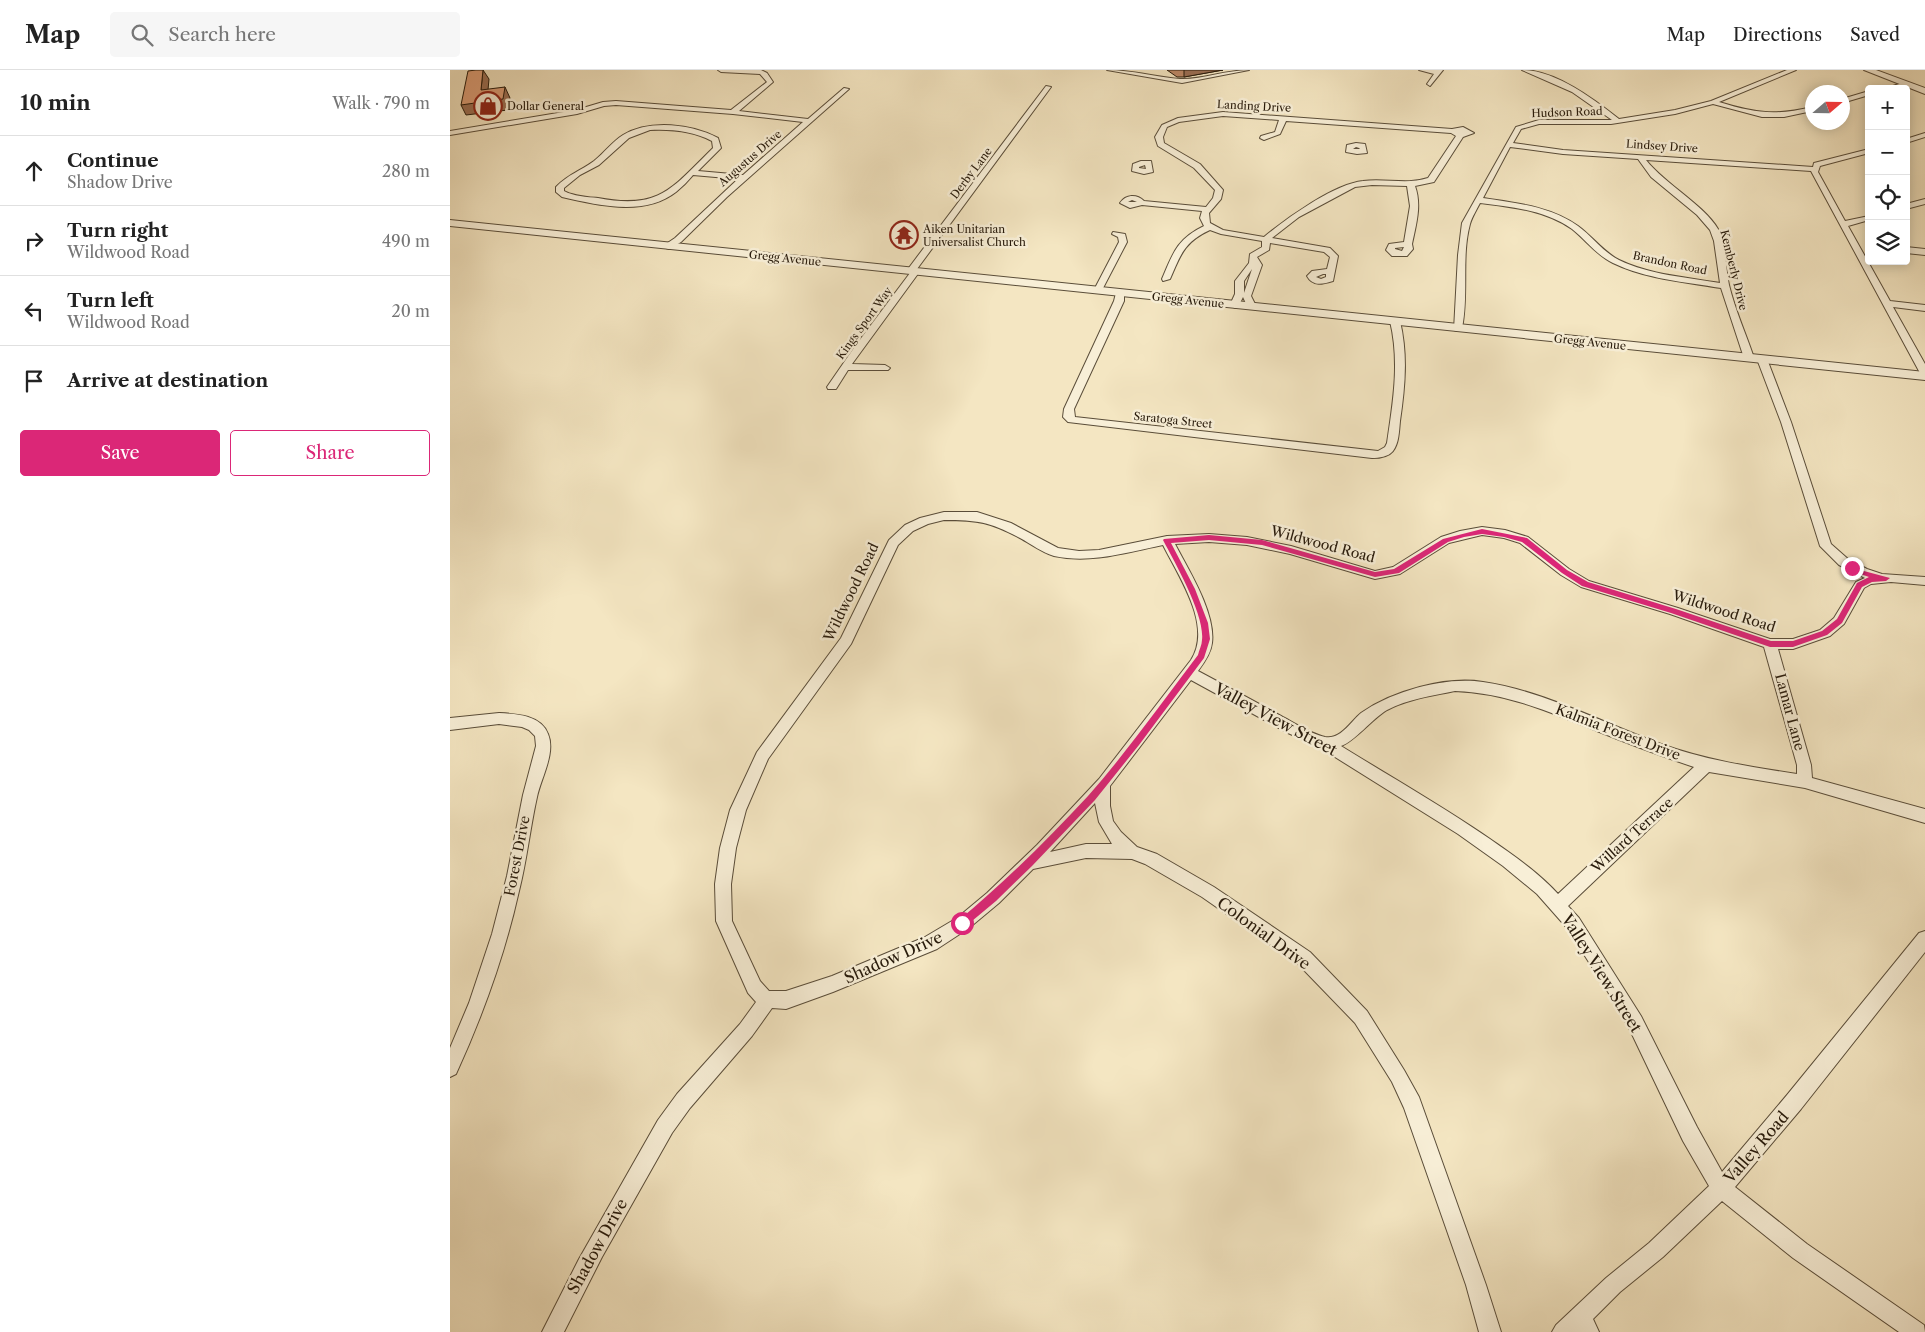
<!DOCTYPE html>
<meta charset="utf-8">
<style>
:root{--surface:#fff;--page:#f6f6f6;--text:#222;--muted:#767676;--line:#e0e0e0;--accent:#db2777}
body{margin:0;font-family:"Libre Caslon Text",serif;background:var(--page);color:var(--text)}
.controls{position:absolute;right:15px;top:15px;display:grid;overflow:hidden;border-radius:5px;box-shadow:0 2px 12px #0003}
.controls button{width:45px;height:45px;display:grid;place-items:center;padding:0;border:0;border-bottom:1px solid var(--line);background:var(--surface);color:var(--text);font:25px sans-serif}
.compass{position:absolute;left:1355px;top:15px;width:45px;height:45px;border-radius:50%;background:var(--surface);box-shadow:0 2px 12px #0003;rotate:70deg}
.stop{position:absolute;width:15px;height:15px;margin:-11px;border:4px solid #db2777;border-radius:50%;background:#fff}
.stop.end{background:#db2777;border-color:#fff;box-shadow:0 1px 5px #0008}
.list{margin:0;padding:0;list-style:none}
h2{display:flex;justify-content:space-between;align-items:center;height:65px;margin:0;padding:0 20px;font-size:21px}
h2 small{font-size:16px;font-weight:400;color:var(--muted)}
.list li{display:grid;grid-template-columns:32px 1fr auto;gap:15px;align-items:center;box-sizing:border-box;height:70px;padding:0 20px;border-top:1px solid var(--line)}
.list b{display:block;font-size:19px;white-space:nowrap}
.list p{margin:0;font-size:16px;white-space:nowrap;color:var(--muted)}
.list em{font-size:16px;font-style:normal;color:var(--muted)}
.actions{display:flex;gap:10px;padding:15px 20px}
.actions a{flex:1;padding:11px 0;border:1px solid var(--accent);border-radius:5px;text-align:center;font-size:18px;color:var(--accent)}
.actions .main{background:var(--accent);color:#fff}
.icon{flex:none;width:28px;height:28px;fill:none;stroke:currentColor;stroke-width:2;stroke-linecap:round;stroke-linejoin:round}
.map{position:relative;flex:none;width:1475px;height:1262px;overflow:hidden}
header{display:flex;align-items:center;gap:30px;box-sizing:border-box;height:70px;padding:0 25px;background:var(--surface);border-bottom:1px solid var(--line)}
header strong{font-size:24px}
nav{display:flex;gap:28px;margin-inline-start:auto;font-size:18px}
.search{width:350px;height:45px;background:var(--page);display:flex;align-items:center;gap:12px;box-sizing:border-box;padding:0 18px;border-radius:5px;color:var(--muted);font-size:19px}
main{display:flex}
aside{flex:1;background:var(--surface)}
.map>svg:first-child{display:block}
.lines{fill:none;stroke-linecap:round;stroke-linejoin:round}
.minor-casing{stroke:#5a4d39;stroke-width:2}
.tertiary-casing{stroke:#5a4d39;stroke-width:2}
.minor{fill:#f8efd7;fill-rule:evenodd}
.tertiary{fill:#f8efd7;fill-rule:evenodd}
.wall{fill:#be8967;stroke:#271a0b}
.shaded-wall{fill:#9b6f54;stroke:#271a0b}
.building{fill:#dd9f78;stroke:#271a0b}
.route{fill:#db2777}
.labels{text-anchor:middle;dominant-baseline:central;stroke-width:5;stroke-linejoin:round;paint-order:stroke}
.far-poi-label{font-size:11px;fill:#271a0b;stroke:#f8efd7;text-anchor:start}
.far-street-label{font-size:11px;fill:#271a0b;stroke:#f8efd7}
.street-label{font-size:14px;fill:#271a0b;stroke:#f8efd7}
.near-street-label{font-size:16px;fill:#271a0b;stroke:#f8efd7}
</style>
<header>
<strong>Map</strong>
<div class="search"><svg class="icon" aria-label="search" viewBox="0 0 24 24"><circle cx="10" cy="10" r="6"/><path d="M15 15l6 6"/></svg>Search here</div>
<nav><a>Map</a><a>Directions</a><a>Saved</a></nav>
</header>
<main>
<aside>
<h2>10 min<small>Walk · 790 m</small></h2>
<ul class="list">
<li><svg class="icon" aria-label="ahead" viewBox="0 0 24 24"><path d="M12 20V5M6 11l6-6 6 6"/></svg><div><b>Continue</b><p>Shadow Drive</p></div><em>280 m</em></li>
<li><svg class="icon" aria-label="right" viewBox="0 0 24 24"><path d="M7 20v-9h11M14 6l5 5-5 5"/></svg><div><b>Turn right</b><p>Wildwood Road</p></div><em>490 m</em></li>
<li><svg class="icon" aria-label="left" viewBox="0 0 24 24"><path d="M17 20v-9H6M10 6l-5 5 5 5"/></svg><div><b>Turn left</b><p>Wildwood Road</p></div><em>20 m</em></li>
<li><svg class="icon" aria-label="arrive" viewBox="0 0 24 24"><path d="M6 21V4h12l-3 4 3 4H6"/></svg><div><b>Arrive at destination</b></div></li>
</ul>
<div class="actions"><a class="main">Save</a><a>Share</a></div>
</aside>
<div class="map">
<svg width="1475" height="1262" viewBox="0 0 1475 1262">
<rect width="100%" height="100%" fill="#f4e6c2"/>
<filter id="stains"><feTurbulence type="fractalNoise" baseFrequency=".004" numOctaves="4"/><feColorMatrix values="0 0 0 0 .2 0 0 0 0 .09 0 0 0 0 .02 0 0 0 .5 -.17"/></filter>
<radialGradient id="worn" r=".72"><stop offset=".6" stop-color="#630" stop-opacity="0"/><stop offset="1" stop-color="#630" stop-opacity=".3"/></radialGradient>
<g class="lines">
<defs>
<g id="minor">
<path d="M 268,0 L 311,0 L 317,3 L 323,12 L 289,41 L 358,49 L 394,18 L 399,19 L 277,127 L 231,172 L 219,179 L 216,178 L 216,174 L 225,168 L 288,109 L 243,105 C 238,111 232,117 226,122 C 194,147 148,135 112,127 L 106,122 L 106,117 C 117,105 132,100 144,91 C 154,83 163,71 173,65 C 200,49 242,54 268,68 L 271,78 L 248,101 L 293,105 L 353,52 L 283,44 L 166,35 L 154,36 L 127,44 L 0,65 L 0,61 L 126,40 L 153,32 L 166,31 L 281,40 L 317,12 L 310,4 L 271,2 ZM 200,60 C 221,59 243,61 262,71 L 263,78 C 222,118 210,140 148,128 C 137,127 123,126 114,121 L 114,118 L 130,105 L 149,95 L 179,68 Z"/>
<path d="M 657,0 C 682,0 705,7 730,9 C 749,10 777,0 799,0 L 732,13 Z"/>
<path d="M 969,0 L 993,0 L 980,16 L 977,14 L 984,4 Z"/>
<path d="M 1072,0 C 1105,0 1144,29 1169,49 L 1225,40 L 1261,31 L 1337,0 L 1346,0 L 1269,32 C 1305,43 1325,46 1362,37 L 1362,41 L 1334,47 L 1312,47 L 1263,34 L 1225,44 L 1161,54 L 1089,54 L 1071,59 L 1063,73 L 1113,80 L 1363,97 L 1364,93 L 1419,79 L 1419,83 L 1370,96 L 1368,102 L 1395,151 L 1419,146 L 1419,150 L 1398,156 L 1440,231 L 1475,235 L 1475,241 L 1443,237 L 1475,294 L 1475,306 L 1470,303 L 1361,101 L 1196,90 C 1215,114 1254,135 1268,159 C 1277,175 1275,197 1279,215 C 1285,240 1296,264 1304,288 L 1302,290 L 1296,290 L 1294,288 L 1271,218 C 1235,212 1196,209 1163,193 C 1146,185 1136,170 1122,159 C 1095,140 1062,137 1030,133 C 1027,139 1022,147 1020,154 C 1011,187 1019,224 1012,258 L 1007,261 L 1004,260 L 1008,185 L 1012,153 L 1066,57 L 1089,50 L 1162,50 L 1122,22 ZM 1060,77 L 1113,84 L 1188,89 L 1201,107 L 1247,145 L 1260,160 L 1264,171 L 1270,213 C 1236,207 1200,205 1169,190 C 1153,182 1142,166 1128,156 C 1100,136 1065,133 1033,128 Z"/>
<path d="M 1455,12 L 1458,14 L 1457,15 L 1445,19 L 1434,19 Z"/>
<path d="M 596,16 L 601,17 L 467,199 L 470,201 L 402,294 L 435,295 L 440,298 L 438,300 L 398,300 L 386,319 L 378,319 L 377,317 L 406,275 L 460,203 L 457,201 L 458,199 Z"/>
<path d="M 1419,21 L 1419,25 L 1392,33 L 1392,29 Z"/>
<path d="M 773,42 L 1002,59 L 1013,57 L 1024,63 L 1013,67 L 984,112 L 965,116 C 972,135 966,155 962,174 L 963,179 L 957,186 L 942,186 L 936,180 L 939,174 L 954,172 L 960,136 L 957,116 L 922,115 L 905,117 L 849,147 L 822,168 L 880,178 L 888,186 L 883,211 C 873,214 863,217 857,206 L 862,201 L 877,199 L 880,187 L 874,182 L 820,173 L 819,180 L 807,187 L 812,195 L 801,226 L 806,236 L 801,239 L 798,238 L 793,227 L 788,237 L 785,238 L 780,235 L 785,224 L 785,211 L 799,193 L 800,184 L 812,177 L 812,171 L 771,164 L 760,160 C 734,172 731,184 720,209 L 713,211 L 712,209 C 723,183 727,169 754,156 L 750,148 L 752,141 L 692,135 L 680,138 L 670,133 C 676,124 687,124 694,131 L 756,137 L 763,128 L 765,120 L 744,98 L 708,76 L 705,67 L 712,55 L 728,48 ZM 773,46 L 829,50 L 825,62 L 811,66 L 810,68 L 814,70 L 830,64 L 836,51 L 1001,63 L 1006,66 L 978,108 C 957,115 935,108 913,111 C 884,114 837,148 814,167 L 773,160 L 760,153 L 759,143 L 771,129 L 773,120 L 750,94 L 714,73 L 713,67 L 717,57 L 729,52 ZM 682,130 L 687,132 L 678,132 ZM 954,177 L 952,181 L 945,179 L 945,178 ZM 802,199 L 794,223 L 794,211 ZM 873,204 L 876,204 L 876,207 L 871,209 L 866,207 Z"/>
<path d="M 1475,63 L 1475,67 L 1456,73 L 1456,69 Z"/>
<path d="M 906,73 L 915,74 L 917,83 L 907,84 L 896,82 L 897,75 ZM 906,77 L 909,78 L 910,79 L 903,79 Z"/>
<path d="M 691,91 L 701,91 L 703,102 L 694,104 L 682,101 L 683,94 ZM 695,95 L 696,99 L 689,98 L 689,97 Z"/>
<path d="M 1475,129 L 1475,134 L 1456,139 L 1456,134 Z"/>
<path d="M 663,162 L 675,164 L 677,172 L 652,220 L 648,223 L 645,222 L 644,220 L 669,172 L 668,167 L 662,164 Z"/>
<path d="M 1456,177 L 1475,179 L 1475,185 L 1456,183 Z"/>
<path d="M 670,220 L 674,223 L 674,231 L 624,339 L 625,347 L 928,381 L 935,377 L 937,373 C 943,332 950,292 940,251 L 945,248 L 950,251 C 958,285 955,317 950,351 C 949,361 949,373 943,381 C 938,387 929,388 922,388 L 618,352 L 613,347 L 614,339 L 664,231 L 666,223 Z"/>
<path d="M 1312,286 L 1317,289 L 1341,352 L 1381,474 L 1398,489 L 1417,499 L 1432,504 L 1475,507 L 1475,515 L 1441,512 L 1421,514 L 1414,518 L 1394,554 L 1380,566 L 1343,579 L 1328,579 L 1361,695 L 1362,708 L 1475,739 L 1475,753 L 1355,718 L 1259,702 L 1118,836 L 1129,848 L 1191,946 L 1247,1057 L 1272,1102 L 1337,1025 L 1469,863 L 1475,861 L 1475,882 L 1351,1039 L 1285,1117 L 1357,1174 L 1474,1255 L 1475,1262 L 1449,1262 L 1343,1188 L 1272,1131 L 1213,1187 L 1170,1222 L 1143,1249 L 1149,1262 L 1102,1262 L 1106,1255 L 1123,1239 L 1156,1208 L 1199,1173 L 1259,1116 L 1233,1071 L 1179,958 L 1158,922 L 1117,858 L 1087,824 L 1053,796 L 1008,764 L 869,677 L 838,663 L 741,610 L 660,716 L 660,736 L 663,751 L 671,762 L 687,777 L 707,784 L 764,817 L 860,882 L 917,941 L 954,1000 L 969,1027 L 1036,1215 L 1051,1262 L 1029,1262 L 1016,1215 L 954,1038 L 942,1012 L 905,953 L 848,894 L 752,827 L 695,794 L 682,789 L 636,788 L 583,799 L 549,833 L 519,858 L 487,879 L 383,922 L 336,939 L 322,938 L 302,966 L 240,1038 L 222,1063 L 152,1187 L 114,1262 L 92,1262 L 129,1189 L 208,1050 L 227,1024 L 290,954 L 306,932 L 298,923 L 266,851 L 265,814 L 270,778 L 280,740 L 307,682 L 391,568 L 439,470 L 455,455 L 470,448 L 494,442 L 527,442 L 561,453 L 608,478 L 629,481 L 649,480 L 717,466 L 759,464 L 797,467 L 841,476 L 925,501 L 943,497 L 991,467 L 1010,461 L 1032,457 L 1055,460 L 1078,467 L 1119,499 L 1139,511 L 1228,538 L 1320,569 L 1343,569 L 1370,560 L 1384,548 L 1406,512 L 1415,508 L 1389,495 L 1370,476 L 1331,352 L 1307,289 ZM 494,450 C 528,450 540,452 570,468 C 581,474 593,483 604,486 C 641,494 678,482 713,475 C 729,507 763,556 741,590 L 649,709 L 587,775 L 537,823 L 507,848 L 475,867 L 382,906 L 336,921 L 319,921 L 310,911 L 282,851 L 281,814 L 286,778 L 296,740 L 318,689 L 401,574 L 448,475 L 463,461 L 478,454 ZM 1032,465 L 1054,468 L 1070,473 L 1111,505 L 1131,517 L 1220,544 L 1314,577 L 1347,695 L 1347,704 C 1301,697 1255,690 1211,674 C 1152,653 1095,621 1033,612 C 996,606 942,621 911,643 C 901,651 891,670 875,667 C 861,664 844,653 831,646 C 804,631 776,616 748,601 C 754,593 761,583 762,573 C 766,543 738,499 725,474 L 759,472 L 797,475 L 840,484 L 925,509 L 950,504 L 999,473 ZM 1005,621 C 1057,623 1100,642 1147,661 C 1179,674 1211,686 1244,697 L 1108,824 C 1088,802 1064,786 1040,769 C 992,736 941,707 891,676 C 904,672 922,649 937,640 C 958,629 982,626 1005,621 ZM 645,733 L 649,752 L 662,774 L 636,774 L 600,782 Z"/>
<path d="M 49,643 C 66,644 91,645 98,664 C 106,683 91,708 87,727 C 80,758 77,790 69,821 C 55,884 33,945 6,1004 L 0,1007 L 0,978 L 19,933 L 42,864 L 57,806 L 73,725 L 86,676 L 85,666 L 79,660 L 72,657 L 49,654 L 0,660 L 0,648 Z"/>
</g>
<g id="tertiary">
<path d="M 1414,0 L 1426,0 L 1475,18 L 1475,24 Z"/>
<path d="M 0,150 L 1475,302 L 1475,310 L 0,156 Z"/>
</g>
</defs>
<!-- minor casing -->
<use href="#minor" class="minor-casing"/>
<!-- tertiary casing -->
<use href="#tertiary" class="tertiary-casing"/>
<!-- minor -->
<use href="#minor" class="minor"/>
<!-- tertiary -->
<use href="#tertiary" class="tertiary"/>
</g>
<!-- wall -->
<path class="wall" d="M 717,0 L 773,0 L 734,7 L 727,7 Z"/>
<!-- shaded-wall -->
<g class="shaded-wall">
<path d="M 33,0 L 39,9 L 37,31 L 31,20 Z"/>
<path d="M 734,0 L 773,0 L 734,7 Z"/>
<path d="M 55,17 L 60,28 L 58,40 L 16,45 L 11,35 Z"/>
</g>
<!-- building -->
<path class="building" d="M 26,0 L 33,0 L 31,20 L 55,17 L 53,29 L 11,35 L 18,1 Z"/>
<!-- route -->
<path class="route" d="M 1032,459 L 1077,468 L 1117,500 L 1138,512 L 1226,539 L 1321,571 L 1343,571 L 1372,561 L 1387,549 L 1407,513 L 1419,507 L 1399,500 L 1399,497 L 1440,508 L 1436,511 L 1422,512 L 1412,517 L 1392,553 L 1377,565 L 1343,577 L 1320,577 L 1221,543 L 1132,516 L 1112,503 L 1072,472 L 1054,467 L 1032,464 L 1014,467 L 998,472 L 949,503 L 925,507 L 812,475 L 759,470 L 721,473 L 745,519 L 758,553 L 760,569 L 754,588 L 689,675 L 645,730 L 582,796 L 546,831 L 516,856 L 509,856 L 509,850 C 555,812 597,770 638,726 C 677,682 712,632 748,585 C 749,580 752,575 752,570 C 755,545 725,493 713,470 L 714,469 L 759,465 L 812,470 L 925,502 L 944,499 L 993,469 Z"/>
<!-- icons -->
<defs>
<symbol id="shop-ring" viewBox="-11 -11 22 22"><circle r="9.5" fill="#f8efd7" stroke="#8f2418" stroke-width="1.5"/><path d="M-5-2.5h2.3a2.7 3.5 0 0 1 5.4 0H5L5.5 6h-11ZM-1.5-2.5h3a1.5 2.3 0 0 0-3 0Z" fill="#8f2418"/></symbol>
<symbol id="temple-ring" viewBox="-11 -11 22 22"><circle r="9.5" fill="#f8efd7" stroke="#8f2418" stroke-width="1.5"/><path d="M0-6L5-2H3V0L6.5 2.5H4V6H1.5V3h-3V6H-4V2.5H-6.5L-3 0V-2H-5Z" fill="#8f2418"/></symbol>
</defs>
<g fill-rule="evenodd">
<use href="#shop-ring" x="22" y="20" width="32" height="32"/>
<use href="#temple-ring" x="438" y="149" width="32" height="32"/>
</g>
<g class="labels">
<!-- far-poi labels -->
<g class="far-poi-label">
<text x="57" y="36">Dollar General</text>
<text x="473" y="159">Aiken Unitarian<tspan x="473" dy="13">Universalist Church</tspan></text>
</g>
<!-- far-street labels -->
<g class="far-street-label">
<text transform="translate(804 36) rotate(3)">Landing Drive</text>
<text transform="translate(1117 42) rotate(-2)">Hudson Road</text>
<text transform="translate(1212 76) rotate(4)">Lindsey Drive</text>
<text transform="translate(300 88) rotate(-41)">Augustus Drive</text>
<text transform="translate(521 103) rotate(-53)">Derby Lane</text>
<text transform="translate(335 188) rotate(6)">Gregg Avenue</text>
<text transform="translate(1220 193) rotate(12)">Brandon Road</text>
<text transform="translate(1284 200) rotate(76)">Kemberly Drive</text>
<text transform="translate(738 230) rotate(6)">Gregg Avenue</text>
<text transform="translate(414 253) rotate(-54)">Kings Sport Way</text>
<text transform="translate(1140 272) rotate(6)">Gregg Avenue</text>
<text transform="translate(723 350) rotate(6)">Saratoga Street</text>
</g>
<!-- street labels -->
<g class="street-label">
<text transform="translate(873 474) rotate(15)">Wildwood Road</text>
<text transform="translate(401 522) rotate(-64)">Wildwood Road</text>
<text transform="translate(1274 541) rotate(18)">Wildwood Road</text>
<text transform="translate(1340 642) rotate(75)">Lamar Lane</text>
<text transform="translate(1168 662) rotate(21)">Kalmia Forest Drive</text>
<text transform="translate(1182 765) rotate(-42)">Willard Terrace</text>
<text transform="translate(67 786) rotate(-79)">Forest Drive</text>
</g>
<!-- near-street labels -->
<g class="near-street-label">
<text transform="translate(826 649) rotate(28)">Valley View Street</text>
<text transform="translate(814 863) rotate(36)">Colonial Drive</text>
<text transform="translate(443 887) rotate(-24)">Shadow Drive</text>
<text transform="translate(1152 903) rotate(58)">Valley View Street</text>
<text transform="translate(1306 1077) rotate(-49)">Valley Road</text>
<text transform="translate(147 1176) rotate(-61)">Shadow Drive</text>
</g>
</g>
<rect width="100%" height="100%" filter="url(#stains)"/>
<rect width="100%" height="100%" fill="url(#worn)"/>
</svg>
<div class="controls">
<button>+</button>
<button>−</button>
<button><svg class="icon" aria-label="locate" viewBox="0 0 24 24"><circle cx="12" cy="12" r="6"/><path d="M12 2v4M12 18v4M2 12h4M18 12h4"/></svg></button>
<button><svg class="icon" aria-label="layers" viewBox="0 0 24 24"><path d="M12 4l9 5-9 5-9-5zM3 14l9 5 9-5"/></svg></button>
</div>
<svg class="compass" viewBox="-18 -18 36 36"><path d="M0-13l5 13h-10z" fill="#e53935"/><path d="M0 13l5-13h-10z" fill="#767676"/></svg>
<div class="stop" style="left:512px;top:853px"></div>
<div class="stop end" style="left:1402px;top:498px"></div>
</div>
</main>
